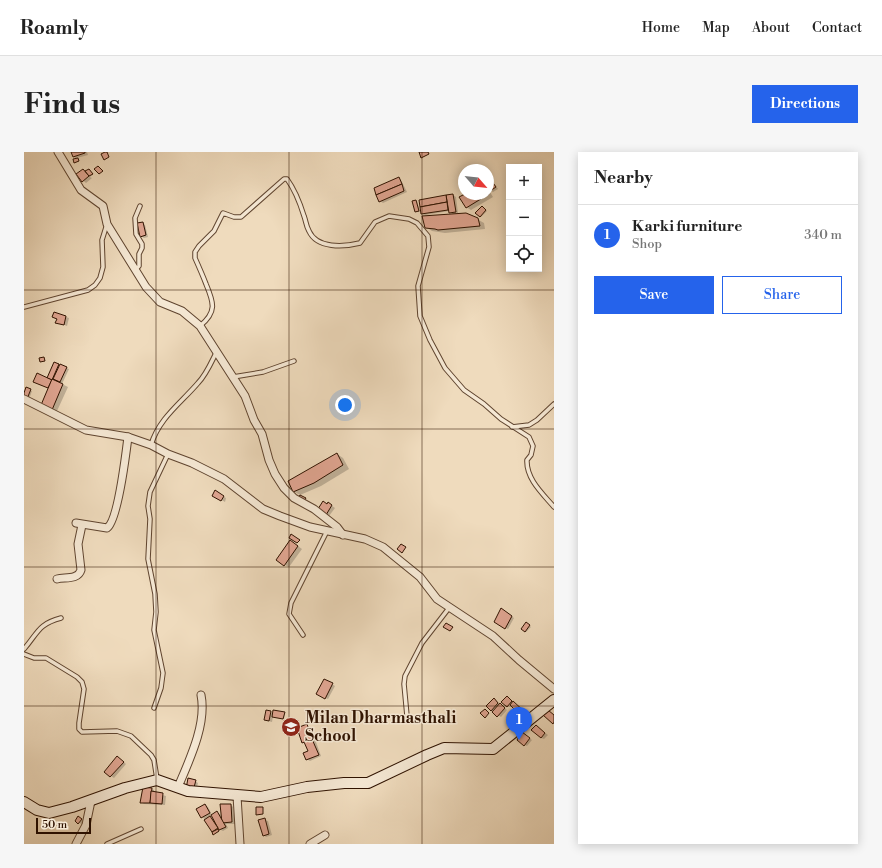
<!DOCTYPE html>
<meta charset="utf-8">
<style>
:root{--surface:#fff;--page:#f6f6f6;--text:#222;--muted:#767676;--line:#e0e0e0;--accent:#2563eb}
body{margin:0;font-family:"Libre Bodoni",serif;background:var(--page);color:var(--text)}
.controls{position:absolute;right:12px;top:12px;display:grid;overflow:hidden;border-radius:0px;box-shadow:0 2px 10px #0003}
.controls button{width:36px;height:36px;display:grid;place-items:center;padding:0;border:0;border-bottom:1px solid var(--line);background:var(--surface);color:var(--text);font:20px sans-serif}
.compass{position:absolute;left:434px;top:12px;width:36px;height:36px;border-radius:50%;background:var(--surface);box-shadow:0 2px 10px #0003;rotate:118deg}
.scale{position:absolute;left:12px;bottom:10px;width:55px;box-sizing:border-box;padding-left:4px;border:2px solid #2f1200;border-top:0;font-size:11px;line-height:14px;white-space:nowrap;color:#2f1200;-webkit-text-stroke:3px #f5e8d4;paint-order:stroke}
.you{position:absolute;left:321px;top:253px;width:14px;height:14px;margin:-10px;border:3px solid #fff;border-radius:50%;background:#1a73e8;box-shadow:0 0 0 6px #1a73e833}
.badge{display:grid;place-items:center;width:26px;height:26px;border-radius:50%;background:var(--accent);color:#fff;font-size:13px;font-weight:700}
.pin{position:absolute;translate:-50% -33px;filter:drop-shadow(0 1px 2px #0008)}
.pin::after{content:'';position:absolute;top:21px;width:14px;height:12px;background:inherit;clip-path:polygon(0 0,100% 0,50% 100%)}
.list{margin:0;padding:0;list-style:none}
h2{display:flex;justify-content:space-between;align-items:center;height:52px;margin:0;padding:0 16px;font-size:17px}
h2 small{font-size:13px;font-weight:400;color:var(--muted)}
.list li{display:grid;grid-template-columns:26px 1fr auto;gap:12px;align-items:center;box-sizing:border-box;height:60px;padding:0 16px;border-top:1px solid var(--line)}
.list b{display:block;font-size:15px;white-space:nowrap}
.list p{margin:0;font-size:13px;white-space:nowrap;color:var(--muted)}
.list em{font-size:13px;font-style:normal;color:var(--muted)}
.actions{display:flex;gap:8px;padding:12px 16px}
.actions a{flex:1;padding:9px 0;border:1px solid var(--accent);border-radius:0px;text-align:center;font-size:14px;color:var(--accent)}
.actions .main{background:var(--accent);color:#fff}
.icon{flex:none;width:22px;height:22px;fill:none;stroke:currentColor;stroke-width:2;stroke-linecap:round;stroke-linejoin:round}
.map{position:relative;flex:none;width:530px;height:692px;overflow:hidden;border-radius:0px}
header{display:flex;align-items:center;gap:24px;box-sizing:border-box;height:56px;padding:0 20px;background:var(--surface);border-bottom:1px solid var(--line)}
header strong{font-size:19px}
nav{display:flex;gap:22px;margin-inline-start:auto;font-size:14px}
.intro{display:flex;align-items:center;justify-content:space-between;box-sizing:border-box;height:96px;padding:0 24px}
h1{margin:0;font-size:28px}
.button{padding:10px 18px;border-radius:0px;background:var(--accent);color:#fff;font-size:14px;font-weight:700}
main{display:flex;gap:24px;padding:0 24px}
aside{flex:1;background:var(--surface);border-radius:0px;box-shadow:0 2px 10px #0003}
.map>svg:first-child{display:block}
.shadow{fill:#0003;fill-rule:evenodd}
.building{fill:#e0a591;stroke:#2f1200}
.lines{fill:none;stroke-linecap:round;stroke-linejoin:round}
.lane-casing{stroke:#5f442f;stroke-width:5.5}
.street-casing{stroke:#5f442f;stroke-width:9}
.secondary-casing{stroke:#2f1200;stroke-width:12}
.lane{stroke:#f5e8d4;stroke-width:3.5}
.street{stroke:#f5e8d4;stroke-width:7}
.secondary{stroke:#f5e8d4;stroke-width:10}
.grid{fill:none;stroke:#2f1200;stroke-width:1;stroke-opacity:0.55}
.labels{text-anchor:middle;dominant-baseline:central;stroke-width:3;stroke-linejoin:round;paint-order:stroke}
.poi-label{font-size:16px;font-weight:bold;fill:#2f1200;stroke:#f5e8d4;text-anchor:start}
</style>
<header>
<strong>Roamly</strong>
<nav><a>Home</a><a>Map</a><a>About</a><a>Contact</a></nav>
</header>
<div class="intro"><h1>Find us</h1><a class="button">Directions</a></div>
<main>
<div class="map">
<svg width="530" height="692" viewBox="0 0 530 692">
<rect width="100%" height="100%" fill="#efdbbd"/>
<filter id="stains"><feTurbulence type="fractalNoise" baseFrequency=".005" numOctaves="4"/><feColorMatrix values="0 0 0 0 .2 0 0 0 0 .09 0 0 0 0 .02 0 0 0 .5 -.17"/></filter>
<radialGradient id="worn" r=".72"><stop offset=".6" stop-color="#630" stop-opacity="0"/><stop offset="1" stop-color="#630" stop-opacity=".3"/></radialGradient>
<!-- shadow -->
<g class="shadow">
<path d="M 48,0 L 63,0 L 64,3 L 53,6 L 55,9 L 52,10 L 50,10 L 53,7 L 50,5 Z"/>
<path d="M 59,18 L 63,20 L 66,18 L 69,22 L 66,25 L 68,26 L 62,31 L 53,23 Z"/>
<path d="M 375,26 L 377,28 L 383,40 L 359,51 L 356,49 Z"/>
<path d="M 464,26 L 467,27 L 474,37 L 469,40 L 464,37 L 469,45 L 447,58 L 442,55 L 443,42 L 464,42 Z"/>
<path d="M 429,43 L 432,45 L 434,61 L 430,62 L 430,63 L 425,59 L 401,63 L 398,62 L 396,49 Z"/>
<path d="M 389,49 L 393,49 L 396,60 L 392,60 Z"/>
<path d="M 459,56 L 463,59 L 457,65 L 456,64 Z"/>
<path d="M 453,67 L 460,71 L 461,77 L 421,81 L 408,79 L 402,75 Z"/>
<path d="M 118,71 L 121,73 L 124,85 L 120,86 L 117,84 Z"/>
<path d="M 30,161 L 45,166 L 43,174 L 33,170 L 34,167 Z"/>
<path d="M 30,211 L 45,217 L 38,232 L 44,235 L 33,259 L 22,255 L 25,236 L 13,231 L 23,227 Z"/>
<path d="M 3,237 L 8,239 L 5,247 L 0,244 L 0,241 L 1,241 Z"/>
<path d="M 313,302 L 319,306 L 325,317 L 297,334 L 276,343 L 269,339 Z"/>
<path d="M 191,340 L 202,346 L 201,350 L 189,343 Z"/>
<path d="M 304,351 L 311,356 L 305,364 L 302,362 Z"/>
<path d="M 271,392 L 278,397 L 265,415 L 261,413 Z"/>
<path d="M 480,459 L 490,466 L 484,477 L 471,470 Z"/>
<path d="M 502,471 L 507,475 L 502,480 L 498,477 Z"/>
<path d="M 300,528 L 311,534 L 304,547 L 293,542 Z"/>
<path d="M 483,545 L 504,563 L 502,566 L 486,552 L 484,554 L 479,550 Z"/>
<path d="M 470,547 L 483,558 L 477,565 L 467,558 Z"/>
<path d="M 247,560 L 250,562 L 260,561 L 261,561 L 260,567 L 249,564 L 248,570 L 244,569 L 241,568 Z"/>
<path d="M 496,565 L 497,566 L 489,573 L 487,571 Z"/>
<path d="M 283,574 L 287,576 L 297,604 L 286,609 L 283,607 L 286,600 L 283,592 L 279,590 Z"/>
<path d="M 512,574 L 524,583 L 520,587 L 517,586 Z"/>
<path d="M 501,583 L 508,588 L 503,594 L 501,593 Z"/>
<path d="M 96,607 L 102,612 L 90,626 L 81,620 Z"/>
<path d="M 171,629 L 174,631 L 172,640 L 166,638 Z"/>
<path d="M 127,637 L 130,638 L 130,641 L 142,644 L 141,653 L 120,652 L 117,650 Z"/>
<path d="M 181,653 L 184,655 L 188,663 L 193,661 L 196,662 L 199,667 L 207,653 L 209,655 L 211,672 L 202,672 L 204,676 L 199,679 L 193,676 L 195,680 L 190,682 L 190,680 L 182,668 L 178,665 ZM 188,663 L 190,668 L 185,665 Z"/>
<path d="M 57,667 L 60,669 L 58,672 L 55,671 Z"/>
<path d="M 241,668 L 244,669 L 248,683 L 242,685 L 240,683 Z"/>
</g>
<!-- building -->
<g class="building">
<path d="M 47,0 L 61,0 L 61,1 L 49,5 Z"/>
<path d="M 81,0 L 83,0 L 85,5 L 80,8 L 77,2 Z"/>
<path d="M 395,0 L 404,0 L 405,2 L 397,6 Z"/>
<path d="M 54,6 L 55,9 L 50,11 L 49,7 Z"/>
<path d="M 74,14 L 79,19 L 75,22 L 70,17 Z"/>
<path d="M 59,17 L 65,24 L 58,30 L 52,22 Z"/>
<path d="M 65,17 L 69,22 L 65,24 L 61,19 Z"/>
<path d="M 464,24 L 472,35 L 466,39 L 464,36 Z"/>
<path d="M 375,25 L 378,32 L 352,43 L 350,36 Z"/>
<path d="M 378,32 L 380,39 L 355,50 L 352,43 Z"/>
<path d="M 464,40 L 465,42 L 442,56 L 435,45 L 441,42 L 464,42 Z"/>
<path d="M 429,42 L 432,60 L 425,61 L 422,43 Z"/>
<path d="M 422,43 L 423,50 L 396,55 L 395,48 Z"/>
<path d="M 392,48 L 395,59 L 391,60 L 388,49 Z"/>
<path d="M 423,50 L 424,58 L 397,62 L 396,55 Z"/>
<path d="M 458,54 L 462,58 L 456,65 L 451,61 Z"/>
<path d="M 442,61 L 454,66 L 456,74 L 414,78 L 411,77 L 401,76 L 398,64 Z"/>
<path d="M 119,70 L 122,83 L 116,85 L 113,71 Z"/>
<path d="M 30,160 L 42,164 L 40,173 L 31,171 L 33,167 L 28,165 Z"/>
<path d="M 20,205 L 21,209 L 16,210 L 15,206 Z"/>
<path d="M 30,210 L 35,212 L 28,228 L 23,226 Z"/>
<path d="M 36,212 L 43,215 L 36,230 L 29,227 Z"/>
<path d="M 13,221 L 28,228 L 24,236 L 9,230 Z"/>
<path d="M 28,227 L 39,232 L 28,258 L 17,253 Z"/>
<path d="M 2,235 L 7,237 L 3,247 L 0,246 L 0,241 Z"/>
<path d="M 313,301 L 319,313 L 290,331 L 269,340 L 264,329 Z"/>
<path d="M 191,338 L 200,344 L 197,349 L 188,344 Z"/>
<path d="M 276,343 L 282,346 L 280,349 L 274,346 Z"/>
<path d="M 299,349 L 303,352 L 304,350 L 308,353 L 302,363 L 294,357 Z"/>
<path d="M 267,382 L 276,388 L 273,391 L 265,386 Z"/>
<path d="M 266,388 L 274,394 L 260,414 L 252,408 Z"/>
<path d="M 377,392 L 382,395 L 378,401 L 373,397 Z"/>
<path d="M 477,456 L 488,464 L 481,477 L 470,470 Z"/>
<path d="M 502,470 L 506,473 L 501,480 L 497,477 Z"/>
<path d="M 422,471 L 429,475 L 426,479 L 419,475 Z"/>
<path d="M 300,527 L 309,531 L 301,547 L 292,542 Z"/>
<path d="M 483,544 L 488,549 L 483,555 L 477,550 Z"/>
<path d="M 470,546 L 474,551 L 467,559 L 462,554 Z"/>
<path d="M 489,549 L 502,561 L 498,565 L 486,553 Z"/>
<path d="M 476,551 L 481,556 L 473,565 L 468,560 Z"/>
<path d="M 461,557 L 465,561 L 461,566 L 456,561 Z"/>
<path d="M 242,558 L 247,559 L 245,569 L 240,568 Z"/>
<path d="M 249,558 L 261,560 L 259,567 L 248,565 Z"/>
<path d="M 524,558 L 530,563 L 530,570 L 529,572 L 519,563 Z"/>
<path d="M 495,563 L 497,565 L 487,573 L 485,571 Z"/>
<path d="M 283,572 L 288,587 L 278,591 L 273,576 Z"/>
<path d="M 512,573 L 521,581 L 517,586 L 507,578 Z"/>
<path d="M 498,580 L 506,586 L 500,594 L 493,588 Z"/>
<path d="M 288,587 L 295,603 L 282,608 L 279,601 L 284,599 L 280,590 Z"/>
<path d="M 93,604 L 100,610 L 86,625 L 80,620 Z"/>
<path d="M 164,626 L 172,628 L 169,639 L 162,637 Z"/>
<path d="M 119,635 L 128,636 L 126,651 L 116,651 Z"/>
<path d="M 127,639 L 139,641 L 138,652 L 126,651 Z"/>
<path d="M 181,652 L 186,661 L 177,666 L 172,657 Z"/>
<path d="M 196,652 L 207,652 L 208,670 L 198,671 Z"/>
<path d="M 232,655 L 239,655 L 239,662 L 232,663 Z"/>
<path d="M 193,659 L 202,675 L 195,678 L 187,663 Z"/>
<path d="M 54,664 L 58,667 L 54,672 L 51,669 Z"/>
<path d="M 186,664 L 194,676 L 188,680 L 180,668 Z"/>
<path d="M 241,666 L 245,682 L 239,684 L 234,668 Z"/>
<path d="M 194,677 L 195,679 L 189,683 L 188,680 Z"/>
</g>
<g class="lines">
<defs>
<g id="lane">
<path d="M 111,118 L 115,114 L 115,102 L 118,96 L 118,92 L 112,82 L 111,66 L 116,54"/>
<path d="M 0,155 L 64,138 L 71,133 L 76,126 L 79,115 L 78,88 L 83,72"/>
<path d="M 176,174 C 193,160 190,151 182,132 C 179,124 175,115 171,106 L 171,100 L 175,94 L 190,79 L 199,61 L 210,65 L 217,65 L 260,27 L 263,27 C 271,38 276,51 280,64 C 282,69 282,74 285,79 C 293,97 320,95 336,91 L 351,70 L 365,64 L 385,67 L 393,71 L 404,84 L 405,95 L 394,134 L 396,164 L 406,188 L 421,216 L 440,238 L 460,252 L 477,267 L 505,285 L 509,294 L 507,303 L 503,308 C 502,327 519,342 530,355"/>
<path d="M 209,225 L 239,220 L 270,209"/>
<path d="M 488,275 L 505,273 L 513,268 L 530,252"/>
<path d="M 127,293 C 135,266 157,251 174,231 C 182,223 187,211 192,201"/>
<path d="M 279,483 L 265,462 L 267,451 L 303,379"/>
<path d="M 0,497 C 14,481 14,472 37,466"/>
<path d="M 0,502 L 10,506 L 22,506 L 53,525 L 58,530 L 60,537 L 55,571 L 55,577 L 58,580 L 93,579 L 107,584 L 127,603 L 130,608 L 133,627"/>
<path d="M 130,556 L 137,536 L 139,521 L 130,478 L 132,460 L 131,442 L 124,407 L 126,367 L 124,354 L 126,340 L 144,302"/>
<path d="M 383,564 L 380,532 L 381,524 L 398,491 L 425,456"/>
<path d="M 83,692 L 117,677"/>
</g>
<g id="street">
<path d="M 34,0 L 57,38 L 79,54 L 83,72 L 122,135 L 136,150 L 158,159 L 176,174 L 221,244 L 230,268 L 238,282 L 245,308 L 251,322 L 260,336 L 270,346 L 290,357 L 313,375 L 319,383"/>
<path d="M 0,247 L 62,278 L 104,285 L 127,293 L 144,302 L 168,311 L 200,327 L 239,357 L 256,364 L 286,375 L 341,387 L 359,395 L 396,425 L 413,447 L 469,484 L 495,508 L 530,537"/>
<path d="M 52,371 L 83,376 C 94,369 102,301 104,285"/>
<path d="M 33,427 C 41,425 54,428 57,418 L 54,392 L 58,373"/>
<path d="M 154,635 C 165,609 183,572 177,543"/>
<path d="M 213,644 L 216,692"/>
<path d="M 52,692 L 62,673 L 67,649"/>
<path d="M 286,692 L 301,683"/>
</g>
<path id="secondary" d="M 0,650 L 13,658 L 25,661 L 48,655 L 101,636 L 133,628 L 164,639 L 237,645 L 283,635 L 320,631 L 344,631 L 403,603 L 420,596 L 469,597 L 530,548"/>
</defs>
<!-- lane casing -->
<use href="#lane" class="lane-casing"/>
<!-- street casing -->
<use href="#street" class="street-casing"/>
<!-- secondary casing -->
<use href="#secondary" class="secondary-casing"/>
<!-- lane -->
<use href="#lane" class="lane"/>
<!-- street -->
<use href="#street" class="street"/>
<!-- secondary -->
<use href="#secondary" class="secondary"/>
</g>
<!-- grid -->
<path class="grid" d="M 132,0 L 132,692M 265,0 L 265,692M 398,0 L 398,692M 0,138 L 530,138M 0,277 L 530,277M 0,415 L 530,415M 0,554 L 530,554"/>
<!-- icons -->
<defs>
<symbol id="school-disc" viewBox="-11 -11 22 22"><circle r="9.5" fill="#8f2418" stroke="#f5e8d4"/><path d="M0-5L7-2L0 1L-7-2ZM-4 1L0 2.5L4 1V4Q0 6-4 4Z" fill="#fff"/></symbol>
</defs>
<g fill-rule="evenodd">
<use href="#school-disc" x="256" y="564" width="22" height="22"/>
</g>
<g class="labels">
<!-- poi labels -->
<g class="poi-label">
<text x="281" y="566">Milan Dharmasthali<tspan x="281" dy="18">School</tspan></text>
</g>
</g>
<rect width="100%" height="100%" filter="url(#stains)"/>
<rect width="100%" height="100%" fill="url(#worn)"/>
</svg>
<div class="controls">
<button>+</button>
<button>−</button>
<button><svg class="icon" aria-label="locate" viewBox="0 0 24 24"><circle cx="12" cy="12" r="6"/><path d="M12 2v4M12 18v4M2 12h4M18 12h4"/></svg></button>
</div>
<svg class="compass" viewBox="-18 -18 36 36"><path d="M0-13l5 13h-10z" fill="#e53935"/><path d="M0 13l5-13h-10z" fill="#767676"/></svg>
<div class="scale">50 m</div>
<div class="you"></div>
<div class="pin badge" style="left:495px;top:588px">1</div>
</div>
<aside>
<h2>Nearby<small></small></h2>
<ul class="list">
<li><span class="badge">1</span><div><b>Karki furniture</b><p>Shop</p></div><em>340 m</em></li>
</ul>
<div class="actions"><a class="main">Save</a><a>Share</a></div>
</aside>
</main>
